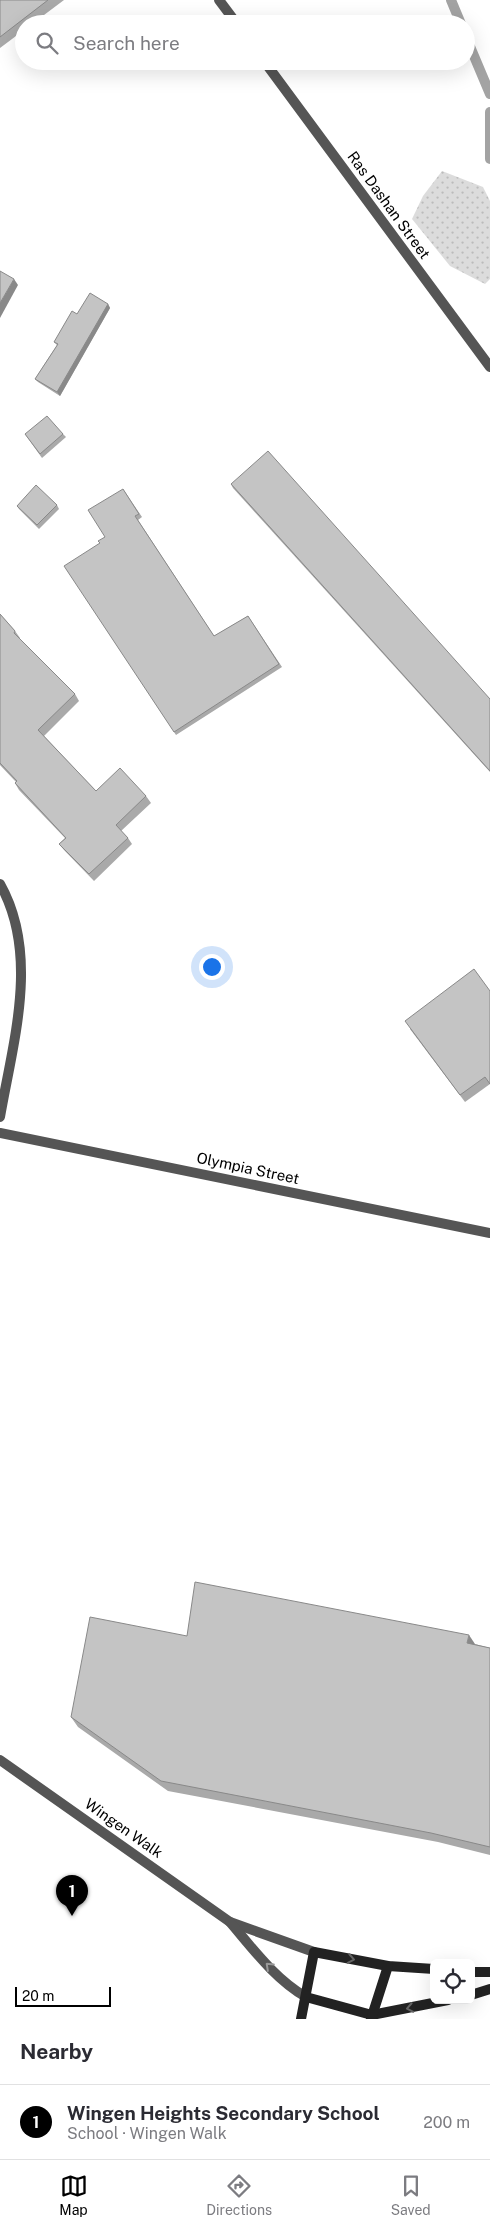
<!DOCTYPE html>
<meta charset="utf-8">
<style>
:root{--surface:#fff;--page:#f2f2f3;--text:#2b2b33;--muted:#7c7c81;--line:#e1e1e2;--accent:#000}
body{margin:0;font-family:"Public Sans",sans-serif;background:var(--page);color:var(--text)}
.controls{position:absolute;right:15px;bottom:15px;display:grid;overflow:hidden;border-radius:8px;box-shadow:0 5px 20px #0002}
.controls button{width:45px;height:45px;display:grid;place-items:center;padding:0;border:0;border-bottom:1px solid var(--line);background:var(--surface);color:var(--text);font:25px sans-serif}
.scale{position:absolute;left:15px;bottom:12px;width:96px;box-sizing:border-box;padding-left:5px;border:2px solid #000;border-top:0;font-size:14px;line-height:18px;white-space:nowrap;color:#000;-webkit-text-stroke:4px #fff;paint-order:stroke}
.you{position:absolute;left:211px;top:966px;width:18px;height:18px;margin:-12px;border:4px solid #fff;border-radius:50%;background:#1a73e8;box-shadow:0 0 0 8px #1a73e833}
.badge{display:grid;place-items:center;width:32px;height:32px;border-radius:50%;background:var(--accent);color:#fff;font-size:16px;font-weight:700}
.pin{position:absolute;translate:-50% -41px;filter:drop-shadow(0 1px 2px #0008)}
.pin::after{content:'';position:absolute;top:26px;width:18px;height:15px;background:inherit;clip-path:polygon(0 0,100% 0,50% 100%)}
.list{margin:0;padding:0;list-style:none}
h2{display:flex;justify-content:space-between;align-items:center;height:65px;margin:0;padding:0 20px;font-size:21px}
h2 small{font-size:16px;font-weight:400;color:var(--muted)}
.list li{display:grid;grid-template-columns:32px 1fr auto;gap:15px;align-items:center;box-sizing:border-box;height:75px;padding:0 20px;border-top:1px solid var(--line)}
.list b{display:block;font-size:19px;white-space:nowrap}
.list p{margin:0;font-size:16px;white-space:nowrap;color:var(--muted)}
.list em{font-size:16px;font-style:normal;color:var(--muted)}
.icon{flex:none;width:28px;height:28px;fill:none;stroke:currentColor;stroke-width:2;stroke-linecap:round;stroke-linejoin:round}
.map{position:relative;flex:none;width:490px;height:2019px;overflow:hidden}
.search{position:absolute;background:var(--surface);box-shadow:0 5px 20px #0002;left:15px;right:15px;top:15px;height:55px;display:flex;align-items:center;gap:12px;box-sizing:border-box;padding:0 18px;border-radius:28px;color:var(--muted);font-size:19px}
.sheet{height:140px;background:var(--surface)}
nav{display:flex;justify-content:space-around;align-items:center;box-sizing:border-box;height:70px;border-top:1px solid var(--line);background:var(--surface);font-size:14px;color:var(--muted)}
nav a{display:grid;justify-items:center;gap:2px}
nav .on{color:var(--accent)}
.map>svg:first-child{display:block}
.grass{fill:url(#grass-dots)}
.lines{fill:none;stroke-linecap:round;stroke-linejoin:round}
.stream{stroke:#a3a3a3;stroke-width:10}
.street{stroke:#555;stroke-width:10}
.secondary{stroke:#222;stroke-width:10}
.wall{fill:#a9a9a9}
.shaded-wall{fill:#898989}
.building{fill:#c4c4c4;stroke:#898989}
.oneway{stroke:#646464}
.oneway2{stroke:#999}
.labels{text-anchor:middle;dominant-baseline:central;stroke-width:4;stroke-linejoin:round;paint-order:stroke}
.street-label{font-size:15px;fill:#000;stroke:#fff}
</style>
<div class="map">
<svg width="490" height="2019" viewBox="0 0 490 2019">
<defs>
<pattern id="grass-dots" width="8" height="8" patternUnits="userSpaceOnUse" patternTransform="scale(1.25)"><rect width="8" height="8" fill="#dcdcdc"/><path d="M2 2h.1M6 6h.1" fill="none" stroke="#bbb" stroke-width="1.8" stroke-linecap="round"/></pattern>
</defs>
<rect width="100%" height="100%" fill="#fff"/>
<!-- grass -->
<path class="grass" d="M 442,171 L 483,187 L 490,201 L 490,279 L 485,284 L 450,266 L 412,219 L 423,196 Z"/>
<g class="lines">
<!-- stream -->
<g class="stream">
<path d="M 451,0 L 461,24"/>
<path d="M 466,37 L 490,94"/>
<path d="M 490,112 L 490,159"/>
</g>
<!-- street -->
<g class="street">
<path d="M 219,0 L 237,24"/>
<path d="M 264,61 L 490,367"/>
<path d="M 0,884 C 40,955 13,1042 0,1117"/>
<path d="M 0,1133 L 490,1233"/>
<path d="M 0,1760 L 230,1922 L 314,1952"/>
<path d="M 230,1922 C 253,1949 275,1979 306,1997"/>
</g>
<!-- secondary -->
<g class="secondary">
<path d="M 471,1972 L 490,1972"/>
<path d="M 471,1995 L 490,1989"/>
<path d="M 306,1997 L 372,2015 L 448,2000"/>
<path d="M 301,2019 L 314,1952 L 388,1966 L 434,1969"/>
<path d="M 371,2019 L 388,1966"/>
</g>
</g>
<!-- wall -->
<g class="wall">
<path d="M 0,0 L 64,0 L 32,24 L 24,24 L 24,30 L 0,48 Z"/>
<path d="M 108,304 L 110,308 L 60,396 L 38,382 L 35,379 L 57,345 L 54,342 L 77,314 Z"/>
<path d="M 25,434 L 63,434 L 66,437 L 42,458 Z"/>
<path d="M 231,484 L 490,699 L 490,772 L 233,488 Z"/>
<path d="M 123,489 L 142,517 L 138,520 L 214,636 L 248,616 L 282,667 L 176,735 L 174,732 L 100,543 L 105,537 Z"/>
<path d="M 57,505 L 59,509 L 39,529 L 19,509 L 17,506 Z"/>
<path d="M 0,614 L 15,631 L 20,638 L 19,638 L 75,694 L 79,701 L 44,736 L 96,791 L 146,796 L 151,803 L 121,831 L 128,838 L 132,844 L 94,881 L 64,850 L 59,844 L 65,838 L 19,790 L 15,783 L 16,782 L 0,765 Z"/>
<path d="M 474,969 L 490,1084 L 465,1102 L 410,1029 Z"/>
<path d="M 187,1636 L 475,1644 L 490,1648 L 490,1855 L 438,1842 L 168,1791 L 78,1727 L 71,1717 Z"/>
</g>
<!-- shaded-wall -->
<g class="shaded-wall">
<path d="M 14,279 L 18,285 L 0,318 L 0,303 Z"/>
<path d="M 108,304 L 110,308 L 60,396 L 57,392 Z"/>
<path d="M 469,1635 L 475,1644 L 473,1652 L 467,1643 Z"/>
</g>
<!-- building -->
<g class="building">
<path d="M 0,0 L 48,0 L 0,37 Z"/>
<path d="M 0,271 L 14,279 L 0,303 Z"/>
<path d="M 90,293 L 108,304 L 57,392 L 35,379 L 58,344 L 54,342 L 72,311 L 77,314 Z"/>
<path d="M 47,416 L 63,434 L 40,454 L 25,434 Z"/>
<path d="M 268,451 L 490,699 L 490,771 L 231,484 Z"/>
<path d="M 36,485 L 57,505 L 37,525 L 17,506 Z"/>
<path d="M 123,489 L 139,514 L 135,516 L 214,636 L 248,616 L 279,664 L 174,732 L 64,566 L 100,543 L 98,541 L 105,537 L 88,510 Z"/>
<path d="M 0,614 L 15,631 L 14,633 L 75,694 L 38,730 L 96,791 L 120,768 L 146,796 L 116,825 L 128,838 L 89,874 L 59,844 L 66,838 L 15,783 L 17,781 L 0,763 Z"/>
<path d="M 474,969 L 490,991 L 490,1084 L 485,1077 L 460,1095 L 405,1021 Z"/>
<path d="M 195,1582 L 469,1635 L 467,1643 L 490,1648 L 490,1847 L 431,1833 L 161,1781 L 71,1717 L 90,1617 L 187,1636 Z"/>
</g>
<!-- one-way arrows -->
<defs><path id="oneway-chevron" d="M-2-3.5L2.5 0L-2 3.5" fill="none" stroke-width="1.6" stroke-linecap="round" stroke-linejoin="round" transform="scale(1.25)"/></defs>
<g class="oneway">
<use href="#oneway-chevron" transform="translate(351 1959) rotate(11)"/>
<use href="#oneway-chevron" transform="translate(410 2008) rotate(169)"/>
</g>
<use class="oneway2" href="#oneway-chevron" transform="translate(269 1966) rotate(-137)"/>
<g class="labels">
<!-- street labels -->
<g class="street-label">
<text transform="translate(389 205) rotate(54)">Ras Dashan Street</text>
<text transform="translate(248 1168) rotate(12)">Olympia Street</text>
<text transform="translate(124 1828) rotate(35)">Wingen Walk</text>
</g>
</g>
</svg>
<div class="controls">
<button><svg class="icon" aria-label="locate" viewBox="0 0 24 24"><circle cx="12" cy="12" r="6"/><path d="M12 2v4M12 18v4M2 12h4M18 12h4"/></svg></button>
</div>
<div class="scale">20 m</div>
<div class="you"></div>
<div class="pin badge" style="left:72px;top:1916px">1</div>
<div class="search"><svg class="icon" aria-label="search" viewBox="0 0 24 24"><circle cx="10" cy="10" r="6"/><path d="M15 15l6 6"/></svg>Search here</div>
</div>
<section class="sheet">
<h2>Nearby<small></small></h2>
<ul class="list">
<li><span class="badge">1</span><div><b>Wingen Heights Secondary School</b><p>School · Wingen Walk</p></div><em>200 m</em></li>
</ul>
</section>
<nav>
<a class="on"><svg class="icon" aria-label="map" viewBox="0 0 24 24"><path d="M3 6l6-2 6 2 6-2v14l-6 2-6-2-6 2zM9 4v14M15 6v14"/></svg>Map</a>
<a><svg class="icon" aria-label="directions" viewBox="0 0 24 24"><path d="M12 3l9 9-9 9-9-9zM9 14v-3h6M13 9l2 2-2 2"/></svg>Directions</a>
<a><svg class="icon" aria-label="saved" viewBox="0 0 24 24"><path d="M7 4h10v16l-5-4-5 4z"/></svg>Saved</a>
</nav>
